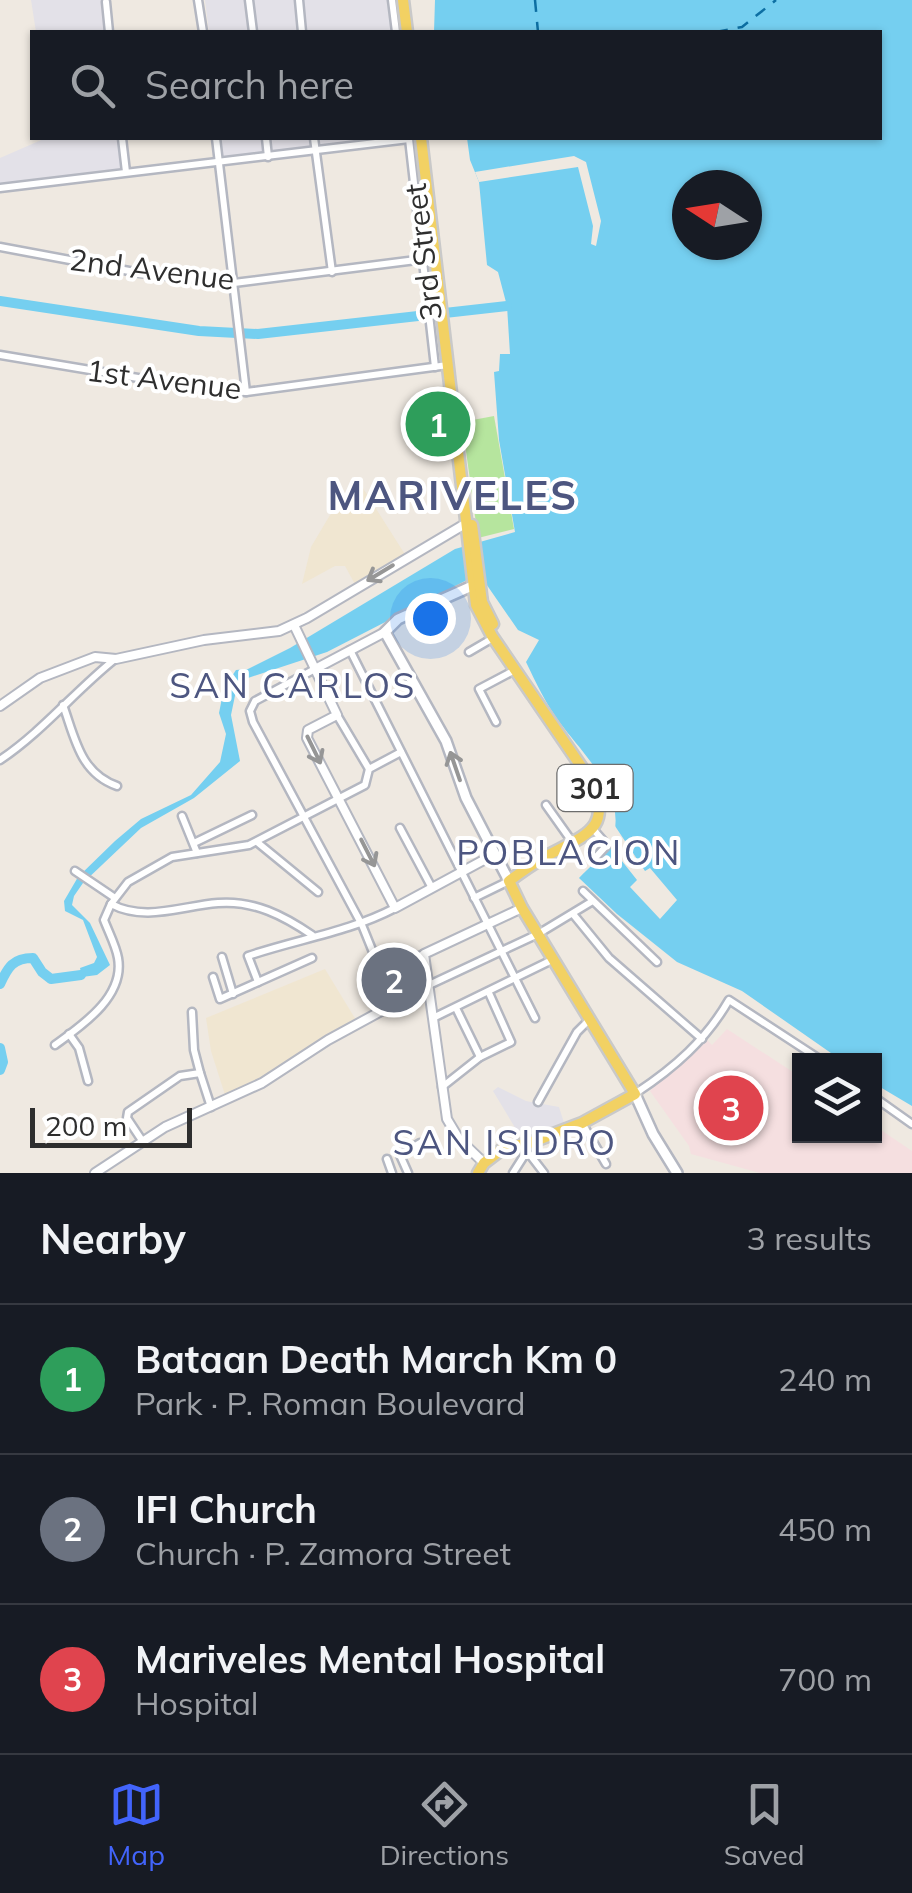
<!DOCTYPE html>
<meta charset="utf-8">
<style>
:root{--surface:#171b24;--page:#20242c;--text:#f1f3f6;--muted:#9ea1a6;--line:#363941;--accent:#4264fb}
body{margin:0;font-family:Mulish,sans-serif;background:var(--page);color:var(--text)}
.controls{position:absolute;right:30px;bottom:30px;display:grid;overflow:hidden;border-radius:0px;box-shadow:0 2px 8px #0004}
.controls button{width:90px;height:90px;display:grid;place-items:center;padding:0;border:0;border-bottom:2px solid var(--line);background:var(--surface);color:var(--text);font:50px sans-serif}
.compass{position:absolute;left:672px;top:170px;width:90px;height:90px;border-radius:50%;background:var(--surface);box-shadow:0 2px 8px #0004;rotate:282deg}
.scale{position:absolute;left:30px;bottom:25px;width:162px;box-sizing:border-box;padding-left:10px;border:5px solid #2e2e2e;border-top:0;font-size:28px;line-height:35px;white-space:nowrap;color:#2e2e2e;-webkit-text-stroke:8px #fff;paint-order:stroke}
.you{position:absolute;left:430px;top:618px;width:35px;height:35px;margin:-25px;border:8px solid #fff;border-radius:50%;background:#1a73e8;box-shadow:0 0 0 15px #1a73e833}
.badge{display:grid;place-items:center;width:65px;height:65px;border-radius:50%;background:var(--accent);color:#fff;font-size:32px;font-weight:700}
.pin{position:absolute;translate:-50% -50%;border:5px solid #fff;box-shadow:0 2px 10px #0006}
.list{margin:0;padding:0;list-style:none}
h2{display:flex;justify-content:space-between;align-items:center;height:130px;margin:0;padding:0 40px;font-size:42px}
h2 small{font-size:32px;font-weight:400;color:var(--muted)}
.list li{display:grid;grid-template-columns:65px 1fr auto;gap:30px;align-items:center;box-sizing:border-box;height:150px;padding:0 40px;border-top:2px solid var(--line)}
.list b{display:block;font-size:38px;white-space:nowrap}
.list p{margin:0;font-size:32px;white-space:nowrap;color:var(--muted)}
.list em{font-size:32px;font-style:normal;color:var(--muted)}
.icon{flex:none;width:55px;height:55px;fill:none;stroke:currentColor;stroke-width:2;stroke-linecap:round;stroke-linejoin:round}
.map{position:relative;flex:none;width:912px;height:1173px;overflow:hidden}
.search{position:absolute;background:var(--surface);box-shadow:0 2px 8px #0004;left:30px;right:30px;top:30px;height:110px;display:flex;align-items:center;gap:25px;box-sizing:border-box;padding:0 35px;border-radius:0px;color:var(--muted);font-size:38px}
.sheet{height:580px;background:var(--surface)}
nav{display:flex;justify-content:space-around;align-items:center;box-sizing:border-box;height:140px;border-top:2px solid var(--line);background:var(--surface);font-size:28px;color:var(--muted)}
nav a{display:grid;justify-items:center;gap:5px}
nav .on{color:var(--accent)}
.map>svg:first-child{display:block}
.industrial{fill:#e3e1e8}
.education{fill:#f0e6d1}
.medical{fill:#f5dfe0}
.green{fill:#b6e59e}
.water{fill:#75cff0;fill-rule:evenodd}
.pier{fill:#efe9e1}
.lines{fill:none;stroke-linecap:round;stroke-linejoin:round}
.river{stroke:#75cff0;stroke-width:10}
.ferry{stroke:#0d6fa3;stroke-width:2.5;stroke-dasharray:12 10;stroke-linecap:butt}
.minor-casing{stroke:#b4b7c1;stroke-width:11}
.tertiary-casing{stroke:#b4b7c1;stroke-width:12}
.secondary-casing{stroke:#b4b7c1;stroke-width:14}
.primary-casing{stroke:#c9c9c9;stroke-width:15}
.minor{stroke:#fff;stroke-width:6}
.tertiary{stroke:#fff;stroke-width:8}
.secondary{stroke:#fff;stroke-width:9}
.primary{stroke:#f2d163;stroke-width:10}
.oneway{stroke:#969696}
.labels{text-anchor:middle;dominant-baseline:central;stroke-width:8;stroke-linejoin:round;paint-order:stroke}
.shield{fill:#fff;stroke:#6d6d6d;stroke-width:2.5}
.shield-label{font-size:28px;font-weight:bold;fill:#2e2e2e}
.street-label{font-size:30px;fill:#2e2e2e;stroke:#fff}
.quarter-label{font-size:35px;letter-spacing:2.5px;fill:#4d5680;stroke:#fff}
.district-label{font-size:40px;font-weight:bold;letter-spacing:2.5px;fill:#4d5680;stroke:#fff}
</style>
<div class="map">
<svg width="912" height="1173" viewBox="0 0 912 1173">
<rect width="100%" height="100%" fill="#efe9e1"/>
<!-- industrial -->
<g class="industrial">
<path d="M 31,0 L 103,0 L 108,32 L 36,32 Z"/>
<path d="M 205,0 L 387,0 L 391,32 L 209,32 Z"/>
<path d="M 46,138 L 121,138 L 125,168 L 0,183 L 0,158 Z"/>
<path d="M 221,138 L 382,138 L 223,157 Z"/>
<path d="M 498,1087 L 526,1101 L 559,1107 L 565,1126 L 523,1141 L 493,1091 Z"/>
</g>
<!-- education -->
<g class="education">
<path d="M 361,485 L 406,556 L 356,586 L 345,566 L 335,566 L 302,584 L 311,547 L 330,515 Z"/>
<path d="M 325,969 L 356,1020 L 226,1098 L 211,1051 L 206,1018 Z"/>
</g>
<!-- medical -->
<path class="medical" d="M 727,1029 L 799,1076 L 800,1136 L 874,1136 L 875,1126 L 912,1151 L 912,1173 L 760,1173 L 691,1154 L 689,1146 L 650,1091 L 706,1039 L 712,1045 Z"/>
<!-- green -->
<path class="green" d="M 494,416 L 514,529 L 478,538 L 462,422 Z"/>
<!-- water -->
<path class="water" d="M 435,0 L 912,0 L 912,1106 L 875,1084 L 874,1060 L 841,1060 L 742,991 L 677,962 L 617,914 L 579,878 C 588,868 604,856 610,844 C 632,800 584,755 560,723 C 546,704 536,683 526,662 L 539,640 L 518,630 L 482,578 L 467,580 L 327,652 L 248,678 L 237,686 L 231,715 L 240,761 L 194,798 L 141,828 L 83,883 L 74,896 L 72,905 L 90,923 L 110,965 L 97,975 L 82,977 L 80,968 L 94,963 L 97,957 L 83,920 L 65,911 L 64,901 L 78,877 L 115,841 L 141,819 L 191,795 L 220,762 L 226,734 L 219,713 L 224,688 L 236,670 L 248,669 L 290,648 L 455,549 L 515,532 L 499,440 L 494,372 L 499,371 L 500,354 L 510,354 L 507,306 L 498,272 L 487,265 L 479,182 L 470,160 L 467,138 L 880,138 L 880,32 L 434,32 ZM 687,185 L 747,185 L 747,245 L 687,245 Z"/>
<!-- pier -->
<g class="pier">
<path d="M 574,156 L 586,162 L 601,221 L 596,246 L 591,244 L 593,226 L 578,167 L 479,182 L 475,172 Z"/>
<path d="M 615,826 L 645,871 L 650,868 L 677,900 L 660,919 L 630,887 L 637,880 L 610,846 Z"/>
</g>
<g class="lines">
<!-- river -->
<g class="river">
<path d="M 0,301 L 199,331 L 258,334 L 507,306"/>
<path d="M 0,984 C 8,967 13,958 33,958 L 42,972 L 51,979 L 81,975"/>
<path d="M 0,1048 L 3,1062 L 0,1070"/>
</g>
<!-- ferry -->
<g class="ferry">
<path d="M 535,0 L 538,32"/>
<path d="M 716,32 L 742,27 L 776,0"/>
</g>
<defs>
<g id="minor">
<path d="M 198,0 L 203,32"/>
<path d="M 249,0 L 253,32"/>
<path d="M 299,0 L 302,32"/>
<path d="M 392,0 L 396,32"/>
<path d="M 106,2 L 109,32"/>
<path d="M 122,138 L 126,172"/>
<path d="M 216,138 L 246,392"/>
<path d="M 266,138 L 268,157"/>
<path d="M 314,138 L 332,272"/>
<path d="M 409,139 L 435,367"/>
<path d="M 0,188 L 409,139"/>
<path d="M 0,247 L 140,273 L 234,283 L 424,259"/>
<path d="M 0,355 L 204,389 L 246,392 L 448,365"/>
<path d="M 350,650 L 535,1018"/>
<path d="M 469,652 L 493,638"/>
<path d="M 315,669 L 255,701 L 250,711 L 253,722 L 362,925 L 381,972 L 424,954"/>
<path d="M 63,705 C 75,738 80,773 117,786"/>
<path d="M 337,715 L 369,769"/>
<path d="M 496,722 L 479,689 L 515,670"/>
<path d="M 0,760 C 43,731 75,691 115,659"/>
<path d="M 546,805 L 573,843"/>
<path d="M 182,816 L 197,853"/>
<path d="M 400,828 L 432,888"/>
<path d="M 593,829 L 607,845 L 596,857"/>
<path d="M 257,842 L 318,892"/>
<path d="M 194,843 L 252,815"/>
<path d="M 75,871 L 115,898"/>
<path d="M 583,891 L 657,962"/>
<path d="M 474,898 L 509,881"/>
<path d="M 111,904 C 145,922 181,906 218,903 C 254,900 284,916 312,935"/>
<path d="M 573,914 L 609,958 L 702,1039"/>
<path d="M 222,957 L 233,994"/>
<path d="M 213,977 L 220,999 L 312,958"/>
<path d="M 258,982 L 248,956 C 298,939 349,932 395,908"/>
<path d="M 429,985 L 538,934 L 591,902"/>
<path d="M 456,1008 L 480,1057"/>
<path d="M 192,1012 L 194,1050 L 200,1073"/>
<path d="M 435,1017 L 554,959"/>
<path d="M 69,1034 L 79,1048 L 88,1081"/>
<path d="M 55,1045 C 81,1026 125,997 118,958 C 116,946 109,933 104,920 L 111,904 L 128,882 L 172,857 L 249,845 L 365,785 L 369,769 L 401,752"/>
<path d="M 442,1087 L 480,1057 L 511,1042 L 489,993"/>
<path d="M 636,1093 C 674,1068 706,1040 729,1000 L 821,1060"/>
<path d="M 874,1097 L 912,1124"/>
<path d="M 538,1102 L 577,1032 L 590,1019"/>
<path d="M 582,1123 L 606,1164"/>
<path d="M 143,1142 L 127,1118 L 128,1112 L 180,1076 L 200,1073 L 211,1107"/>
<path d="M 527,1145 L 527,1151 L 544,1173"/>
<path d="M 387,1159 L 392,1173"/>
<path d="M 408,1173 L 400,1155 L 420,1143"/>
<path d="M 513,1173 L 527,1151"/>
</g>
<g id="tertiary">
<path d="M 294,625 L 337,715 L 308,730 L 307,738 L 395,908 L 493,855"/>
<path d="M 315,669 L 385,632"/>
<path d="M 0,706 L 40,678 L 95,657 L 116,659 L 204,640 L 279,631 L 307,618 L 465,524"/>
<path d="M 484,1163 L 459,1139 L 447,1119 L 424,954 L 522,908"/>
<path d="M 95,1173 L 165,1127 L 262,1083 L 328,1040 L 429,985"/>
</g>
<g id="secondary">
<path d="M 472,586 L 398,619 L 385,632 L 446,741 L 466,798 L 509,881"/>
<path d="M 635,1094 L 653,1134 L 677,1173"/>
</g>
<g id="primary">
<path d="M 403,0 L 407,32"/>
<path d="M 421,138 L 476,605 L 492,636 L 589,778 C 617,830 582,836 543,858 C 531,865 520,873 509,881 L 522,908 L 635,1094 L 582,1123 L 527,1144 L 505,1147 L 484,1163 L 478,1173"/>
<path d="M 472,525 L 482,602 L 493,624"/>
</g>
</defs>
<!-- minor casing -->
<use href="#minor" class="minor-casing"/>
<!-- tertiary casing -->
<use href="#tertiary" class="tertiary-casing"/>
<!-- secondary casing -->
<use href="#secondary" class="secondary-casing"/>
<!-- primary casing -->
<use href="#primary" class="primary-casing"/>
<!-- minor -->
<use href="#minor" class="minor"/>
<!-- tertiary -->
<use href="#tertiary" class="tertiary"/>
<!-- secondary -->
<use href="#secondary" class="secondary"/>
<!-- primary -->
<use href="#primary" class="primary"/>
</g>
<!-- one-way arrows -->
<defs><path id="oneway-shaft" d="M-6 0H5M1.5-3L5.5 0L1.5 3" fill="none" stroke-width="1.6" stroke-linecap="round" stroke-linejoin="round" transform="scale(2.5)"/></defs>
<g class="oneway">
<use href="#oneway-shaft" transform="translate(380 573) rotate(149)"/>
<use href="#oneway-shaft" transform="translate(314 750) rotate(64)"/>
<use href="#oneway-shaft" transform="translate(455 766) rotate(-109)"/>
<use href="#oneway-shaft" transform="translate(368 853) rotate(63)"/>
</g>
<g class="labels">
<!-- shield labels -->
<rect class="shield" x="557.5" y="765" width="75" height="46" rx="8"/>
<g class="shield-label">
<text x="595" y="788">301</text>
</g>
<!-- street labels -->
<g class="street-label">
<text transform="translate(423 252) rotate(-97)">3rd Street</text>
<text transform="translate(152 269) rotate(7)">2nd Avenue</text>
<text transform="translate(164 379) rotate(7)">1st Avenue</text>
</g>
<!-- quarter labels -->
<g class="quarter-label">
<text x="293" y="685">SAN CARLOS</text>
<text x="569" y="852">POBLACION</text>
<text x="505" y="1142">SAN ISIDRO</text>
</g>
<!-- district labels -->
<g class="district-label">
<text x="453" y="495">MARIVELES</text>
</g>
</g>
</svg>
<div class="controls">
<button><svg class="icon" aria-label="layers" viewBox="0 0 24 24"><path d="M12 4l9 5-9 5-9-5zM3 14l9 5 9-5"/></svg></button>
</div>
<svg class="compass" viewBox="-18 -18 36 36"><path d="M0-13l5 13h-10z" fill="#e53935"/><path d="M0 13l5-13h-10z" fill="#9ea1a6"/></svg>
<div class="scale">200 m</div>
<div class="you"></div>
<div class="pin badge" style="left:438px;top:424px;background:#2e9e5b">1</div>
<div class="pin badge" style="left:394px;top:980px;background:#6b7280">2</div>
<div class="pin badge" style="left:731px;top:1108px;background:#e0444e">3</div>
<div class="search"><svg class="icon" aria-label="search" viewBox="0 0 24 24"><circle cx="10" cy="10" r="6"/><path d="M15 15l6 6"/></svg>Search here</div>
</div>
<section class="sheet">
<h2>Nearby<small>3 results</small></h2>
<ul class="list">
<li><span class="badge" style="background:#2e9e5b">1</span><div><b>Bataan Death March Km 0</b><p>Park · P. Roman Boulevard</p></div><em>240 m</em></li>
<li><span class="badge" style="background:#6b7280">2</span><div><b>IFI Church</b><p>Church · P. Zamora Street</p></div><em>450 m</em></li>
<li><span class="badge" style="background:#e0444e">3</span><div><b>Mariveles Mental Hospital</b><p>Hospital</p></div><em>700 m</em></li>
</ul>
</section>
<nav>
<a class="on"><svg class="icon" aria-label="map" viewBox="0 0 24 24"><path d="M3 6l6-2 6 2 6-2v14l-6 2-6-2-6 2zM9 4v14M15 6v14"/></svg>Map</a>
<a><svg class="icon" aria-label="directions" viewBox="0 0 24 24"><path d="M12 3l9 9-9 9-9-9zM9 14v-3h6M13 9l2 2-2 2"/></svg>Directions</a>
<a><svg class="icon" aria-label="saved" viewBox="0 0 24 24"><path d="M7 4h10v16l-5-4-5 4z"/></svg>Saved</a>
</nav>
